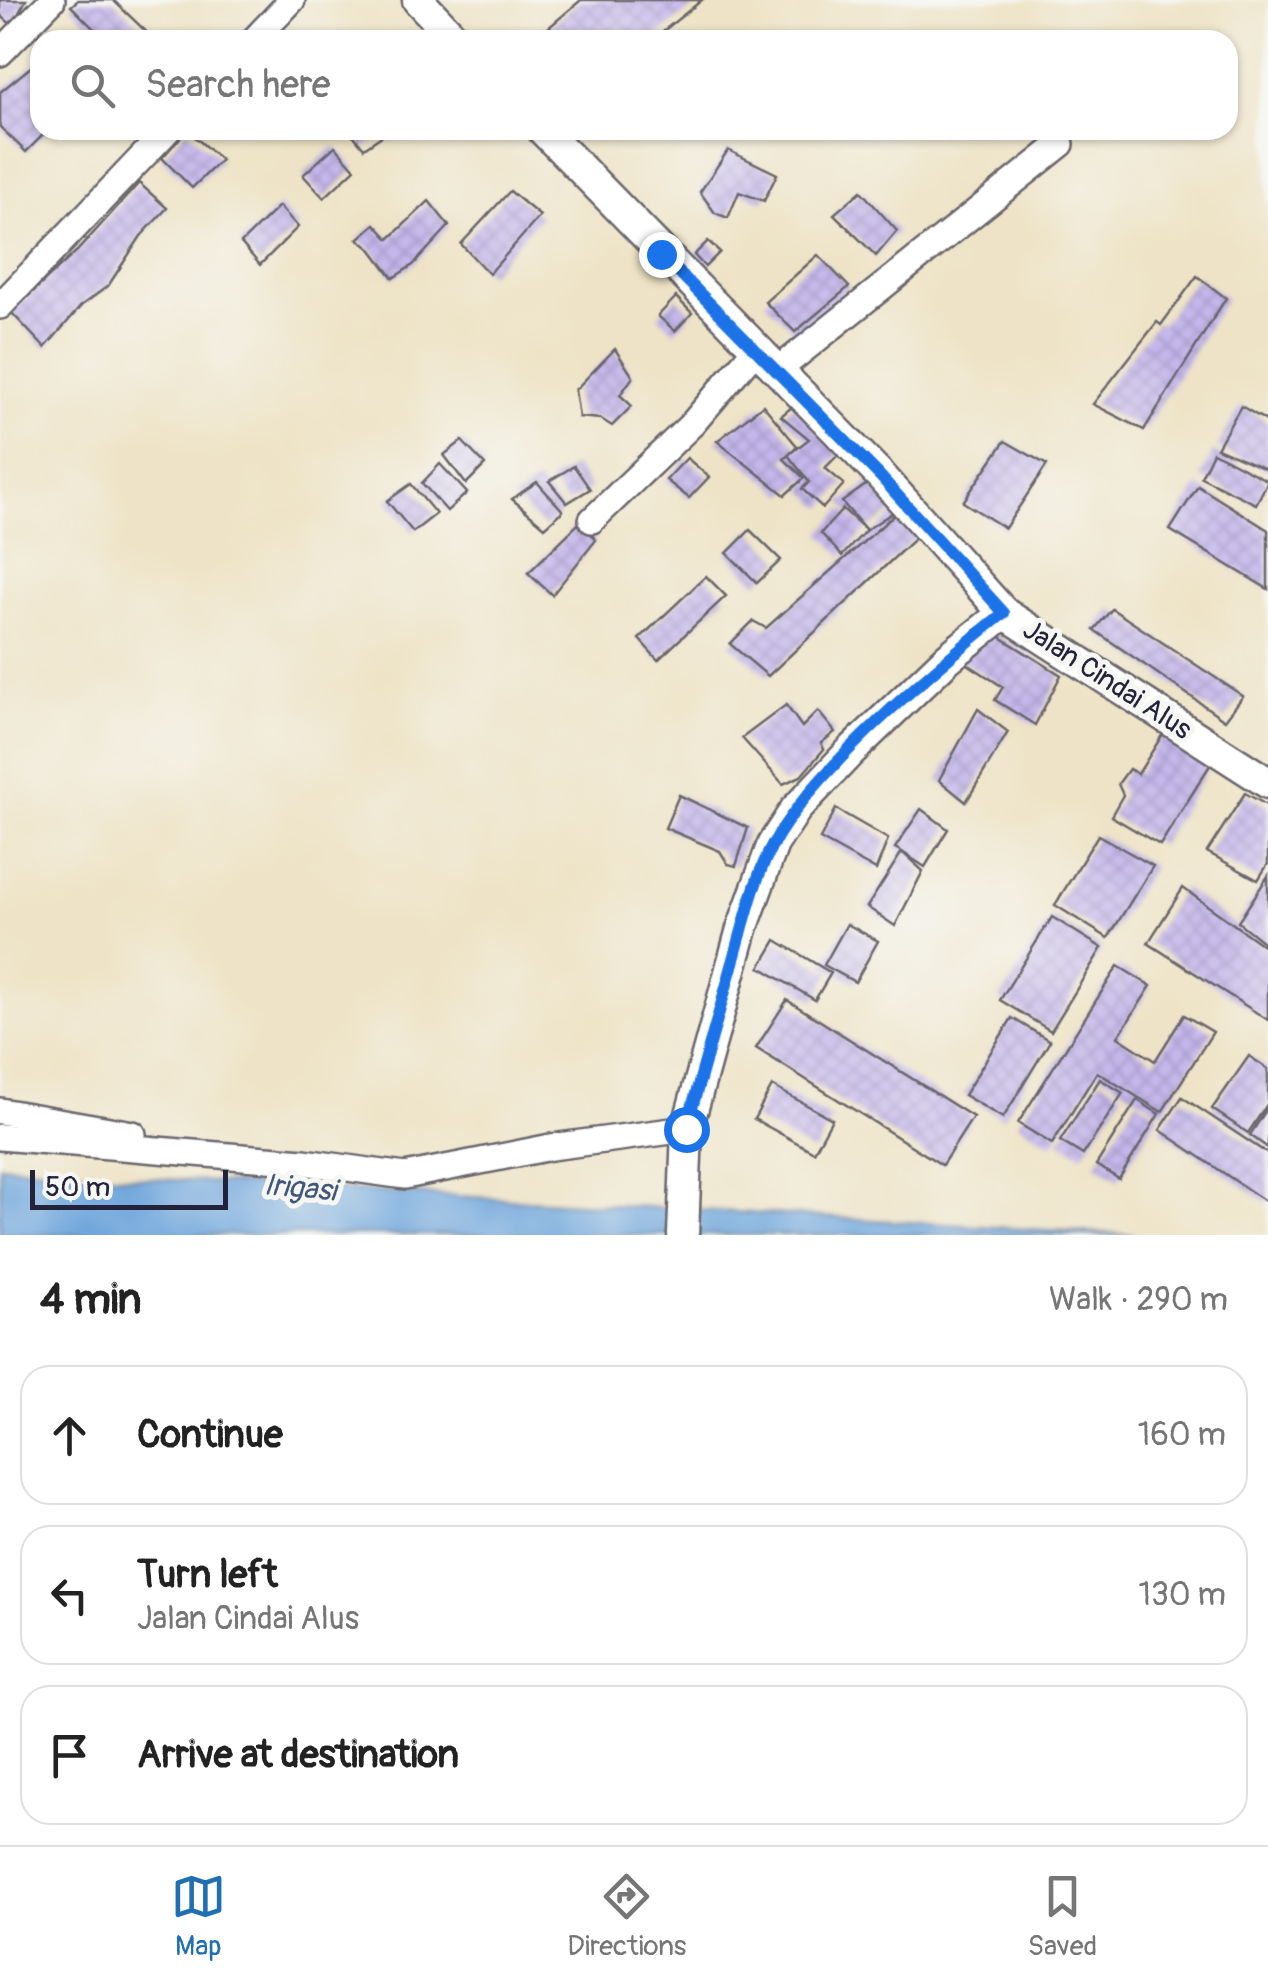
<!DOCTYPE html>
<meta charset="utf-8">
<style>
:root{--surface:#fff;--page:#f6f6f6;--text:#222;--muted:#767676;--line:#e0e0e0;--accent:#1f6fb2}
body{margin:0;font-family:Pangolin,sans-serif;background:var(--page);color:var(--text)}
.scale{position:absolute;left:30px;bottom:25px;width:198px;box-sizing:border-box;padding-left:10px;border:5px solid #22223b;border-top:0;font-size:28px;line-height:35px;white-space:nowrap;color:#22223b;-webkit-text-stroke:8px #f6f6f2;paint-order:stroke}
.stop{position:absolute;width:30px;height:30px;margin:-22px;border:8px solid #1a73e8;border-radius:50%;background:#fff}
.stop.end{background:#1a73e8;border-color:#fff;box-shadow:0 2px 10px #0008}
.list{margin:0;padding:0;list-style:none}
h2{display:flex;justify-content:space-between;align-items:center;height:130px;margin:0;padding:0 40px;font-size:42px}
h2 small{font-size:32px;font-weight:400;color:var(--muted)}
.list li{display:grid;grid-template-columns:65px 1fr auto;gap:30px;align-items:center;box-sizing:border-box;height:140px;margin:0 20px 20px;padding:0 20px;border:2px solid var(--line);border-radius:30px}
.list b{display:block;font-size:38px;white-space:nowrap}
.list p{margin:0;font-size:32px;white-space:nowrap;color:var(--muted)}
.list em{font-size:32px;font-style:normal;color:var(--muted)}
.icon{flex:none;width:55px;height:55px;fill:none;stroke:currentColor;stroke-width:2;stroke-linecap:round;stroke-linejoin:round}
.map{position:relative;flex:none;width:1268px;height:1235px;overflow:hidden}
.search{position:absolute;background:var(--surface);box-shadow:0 2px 8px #0004;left:30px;right:30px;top:30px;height:110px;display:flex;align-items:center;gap:25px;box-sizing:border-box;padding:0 35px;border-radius:30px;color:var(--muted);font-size:38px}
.sheet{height:610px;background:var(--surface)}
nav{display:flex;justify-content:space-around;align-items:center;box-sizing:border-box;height:140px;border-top:2px solid var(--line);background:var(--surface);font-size:28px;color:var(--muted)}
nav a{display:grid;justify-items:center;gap:5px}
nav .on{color:var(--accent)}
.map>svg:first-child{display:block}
.water{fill:#6da4db;stroke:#48638b;stroke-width:2.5}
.building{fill:url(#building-cross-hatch)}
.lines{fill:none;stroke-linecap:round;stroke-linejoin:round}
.minor-casing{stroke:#69666c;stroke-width:30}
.tertiary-casing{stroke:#69666c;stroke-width:35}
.minor{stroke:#fff;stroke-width:25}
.tertiary{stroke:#fff;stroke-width:30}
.route{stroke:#1a73e8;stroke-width:12}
.labels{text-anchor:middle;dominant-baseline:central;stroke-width:10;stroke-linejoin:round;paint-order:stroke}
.street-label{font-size:28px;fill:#22223b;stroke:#f6f6f2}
.water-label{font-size:30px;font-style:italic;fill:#40567b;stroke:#f6f6f2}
</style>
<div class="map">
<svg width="1268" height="1235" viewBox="0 0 1268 1235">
<defs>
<pattern id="building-cross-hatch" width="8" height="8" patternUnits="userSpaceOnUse" patternTransform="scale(2.5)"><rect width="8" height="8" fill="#c5b7eb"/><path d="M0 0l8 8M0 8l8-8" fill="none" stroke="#a99dca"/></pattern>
</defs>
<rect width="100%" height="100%" fill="#f6f6f2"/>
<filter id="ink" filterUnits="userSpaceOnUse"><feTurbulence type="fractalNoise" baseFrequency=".01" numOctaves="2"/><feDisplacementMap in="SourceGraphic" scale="20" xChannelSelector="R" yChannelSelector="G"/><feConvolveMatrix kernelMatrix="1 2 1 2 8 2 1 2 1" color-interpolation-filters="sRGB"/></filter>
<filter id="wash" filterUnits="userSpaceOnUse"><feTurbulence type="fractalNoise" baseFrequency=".0048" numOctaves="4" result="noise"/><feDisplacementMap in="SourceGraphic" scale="40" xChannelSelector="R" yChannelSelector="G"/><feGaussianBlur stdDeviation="2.25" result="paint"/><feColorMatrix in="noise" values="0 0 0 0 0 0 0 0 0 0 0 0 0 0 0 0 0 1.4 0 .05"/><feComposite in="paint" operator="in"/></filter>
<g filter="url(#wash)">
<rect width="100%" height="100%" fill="#eee3c6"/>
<!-- water -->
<path class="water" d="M 0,1165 L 142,1178 L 1134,1235 L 0,1235 Z"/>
<g id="blocks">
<!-- building -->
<g class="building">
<path d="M 0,0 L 26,0 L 12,25 L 0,15 Z"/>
<path d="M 78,0 L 113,0 L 155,40 L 105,40 L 71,6 Z"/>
<path d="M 581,0 L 702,0 L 652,40 L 534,40 Z"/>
<path d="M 32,66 L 40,74 L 40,130 L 48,130 L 26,152 L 0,127 L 0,92 Z"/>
<path d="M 187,130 L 221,160 L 192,188 L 162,158 Z"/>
<path d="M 349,130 L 383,130 L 386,133 L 364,148 Z"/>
<path d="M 335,146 L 355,169 L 324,198 L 303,175 Z"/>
<path d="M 728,150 L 777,174 L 764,201 L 739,192 L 728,218 L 715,213 L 700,192 Z"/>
<path d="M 139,183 L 167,208 L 141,236 L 108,286 L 82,305 L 45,348 L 11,312 L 77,251 Z"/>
<path d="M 510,191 L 540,216 L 489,274 L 461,244 Z"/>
<path d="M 861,191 L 897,231 L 876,256 L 834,214 Z"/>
<path d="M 429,201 L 449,226 L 413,265 L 393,278 L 372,250 L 358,239 L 375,224 L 389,239 Z"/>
<path d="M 279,206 L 298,227 L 260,265 L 241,243 Z"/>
<path d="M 708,241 L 720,252 L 705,267 L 694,255 Z"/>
<path d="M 818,255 L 849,287 L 795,332 L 765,302 Z"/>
<path d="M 1197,276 L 1226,298 L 1144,430 L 1093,404 L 1157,322 L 1161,325 Z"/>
<path d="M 676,297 L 692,313 L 675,331 L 658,316 Z"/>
<path d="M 615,349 L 633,377 L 620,395 L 632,406 L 612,426 L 601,419 L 579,417 L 575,390 Z"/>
<path d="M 804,397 L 849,444 L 825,468 L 844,484 L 823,508 L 802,489 L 809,482 L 788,455 L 809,439 L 781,416 Z"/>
<path d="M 763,405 L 797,446 L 784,459 L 804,478 L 785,495 L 717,441 Z"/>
<path d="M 1241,406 L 1268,422 L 1268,470 L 1217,448 Z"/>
<path d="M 462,441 L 485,465 L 466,484 L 444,455 Z"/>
<path d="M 1005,441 L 1047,465 L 1005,528 L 963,502 Z"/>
<path d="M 1213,452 L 1268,481 L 1256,504 L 1201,477 Z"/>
<path d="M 687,458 L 709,477 L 689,498 L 666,480 Z"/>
<path d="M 440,464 L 467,493 L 447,511 L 422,483 Z"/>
<path d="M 574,466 L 590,489 L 567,503 L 549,481 Z"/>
<path d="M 537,482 L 563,511 L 545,527 L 512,499 Z"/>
<path d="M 870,482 L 895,511 L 866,530 L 842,502 Z"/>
<path d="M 411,484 L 436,514 L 413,532 L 387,501 Z"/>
<path d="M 1198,486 L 1268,530 L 1268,589 L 1170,530 Z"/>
<path d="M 903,507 L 927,527 L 768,676 L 730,644 L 753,621 L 766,628 Z"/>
<path d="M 843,509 L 866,530 L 842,556 L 821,533 Z"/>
<path d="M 581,521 L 596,540 L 552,595 L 528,573 Z"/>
<path d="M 750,530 L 781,560 L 757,583 L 727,553 Z"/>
<path d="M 706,576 L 726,596 L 658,660 L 639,639 Z"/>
<path d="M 1112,609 L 1243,696 L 1225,720 L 1094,630 Z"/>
<path d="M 986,628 L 1061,675 L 1035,725 L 995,700 L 1003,687 L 960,659 Z"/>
<path d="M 786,705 L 802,727 L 818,711 L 835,732 L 821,743 L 824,749 L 801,776 L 783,784 L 742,738 Z"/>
<path d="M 978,709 L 1008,732 L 966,802 L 939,780 Z"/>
<path d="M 1166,729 L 1212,762 L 1160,845 L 1111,816 L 1123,795 L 1118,784 L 1129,769 L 1138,774 Z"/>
<path d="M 1245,793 L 1268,806 L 1268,864 L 1258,880 L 1207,852 Z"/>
<path d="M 679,795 L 748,828 L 736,866 L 728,864 L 720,851 L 665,828 Z"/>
<path d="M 836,809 L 888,839 L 876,870 L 820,839 Z"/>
<path d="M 921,809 L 948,829 L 925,867 L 902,852 L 923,871 L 895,926 L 867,907 L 902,852 L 895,848 Z"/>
<path d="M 1098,835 L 1153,866 L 1108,938 L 1055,905 Z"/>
<path d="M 1268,876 L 1268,946 L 1238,922 Z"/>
<path d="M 1183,888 L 1268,949 L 1268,1020 L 1148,943 Z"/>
<path d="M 1052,917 L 1102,948 L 1051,1031 L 1000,1000 Z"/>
<path d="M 847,924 L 878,941 L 855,982 L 824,965 Z"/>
<path d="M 776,940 L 831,973 L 815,1000 L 760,967 Z"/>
<path d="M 1118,966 L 1151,986 L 1118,1037 L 1155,1061 L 1184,1015 L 1213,1032 L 1162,1112 L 1097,1072 L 1052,1144 L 1018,1123 Z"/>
<path d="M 787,1000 L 973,1117 L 942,1165 L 756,1048 Z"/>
<path d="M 1012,1018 L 1050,1041 L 1003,1118 L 964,1095 Z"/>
<path d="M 1249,1056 L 1268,1069 L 1268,1103 L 1248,1133 L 1212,1109 Z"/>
<path d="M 1100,1079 L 1123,1093 L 1083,1155 L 1060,1141 Z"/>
<path d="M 772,1086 L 832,1119 L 814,1152 L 754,1119 Z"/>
<path d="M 1182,1097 L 1268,1154 L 1268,1203 L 1160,1130 Z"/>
<path d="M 1137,1100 L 1159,1114 L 1119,1179 L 1096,1165 Z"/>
<path d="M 1268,1107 L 1268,1148 L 1250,1135 Z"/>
</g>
</g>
</g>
<g filter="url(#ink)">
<use href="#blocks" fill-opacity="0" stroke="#69666c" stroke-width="2.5"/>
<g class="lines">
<defs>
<g id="minor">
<path d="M 254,40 L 292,0"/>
<path d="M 0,53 L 52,0"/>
<path d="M 0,306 L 168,130"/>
<path d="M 778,370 L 1061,144"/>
<path d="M 592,520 L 693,423 L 754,351"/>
<path d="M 0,1111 L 133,1134"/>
<path d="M 0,1137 L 304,1162 L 405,1176 L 551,1147 L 687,1129"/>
</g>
<g id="tertiary">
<path d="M 418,0 L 456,40"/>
<path d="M 543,130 L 881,476 L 1004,613 L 1268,783"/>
<path d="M 683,1235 L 687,1129 L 742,929 L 773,844 L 796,809 L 851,751 L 948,658 L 1004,613"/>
</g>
</defs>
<!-- minor casing -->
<use href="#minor" class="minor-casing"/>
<!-- tertiary casing -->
<use href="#tertiary" class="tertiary-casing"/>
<!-- minor -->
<use href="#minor" class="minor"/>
<!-- tertiary -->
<use href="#tertiary" class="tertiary"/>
</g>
</g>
<g class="lines" filter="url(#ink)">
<!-- route -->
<path class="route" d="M 661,254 L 880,476 L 1004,613 C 936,667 814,770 773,844 C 755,877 746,917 736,952 C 719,1011 703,1070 686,1129"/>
</g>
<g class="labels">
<!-- street labels -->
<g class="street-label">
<text transform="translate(1107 680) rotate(33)">Jalan Cindai Alus</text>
</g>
<!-- water labels -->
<g class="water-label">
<text transform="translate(300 1188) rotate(5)">Irigasi</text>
</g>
</g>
</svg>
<div class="scale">50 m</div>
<div class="stop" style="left:686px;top:1129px"></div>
<div class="stop end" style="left:661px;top:254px"></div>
<div class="search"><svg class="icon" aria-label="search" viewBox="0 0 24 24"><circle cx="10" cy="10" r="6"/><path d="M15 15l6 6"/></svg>Search here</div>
</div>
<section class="sheet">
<h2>4 min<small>Walk · 290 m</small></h2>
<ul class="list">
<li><svg class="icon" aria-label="ahead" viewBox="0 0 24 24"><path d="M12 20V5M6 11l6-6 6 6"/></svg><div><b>Continue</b></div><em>160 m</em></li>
<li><svg class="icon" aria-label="left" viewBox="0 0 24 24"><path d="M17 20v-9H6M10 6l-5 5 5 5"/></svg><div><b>Turn left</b><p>Jalan Cindai Alus</p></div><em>130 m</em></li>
<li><svg class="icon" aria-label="arrive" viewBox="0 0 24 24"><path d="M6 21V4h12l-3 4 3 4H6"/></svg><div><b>Arrive at destination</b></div></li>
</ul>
</section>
<nav>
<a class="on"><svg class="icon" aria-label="map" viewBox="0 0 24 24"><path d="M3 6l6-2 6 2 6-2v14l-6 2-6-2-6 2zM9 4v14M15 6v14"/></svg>Map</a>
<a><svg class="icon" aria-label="directions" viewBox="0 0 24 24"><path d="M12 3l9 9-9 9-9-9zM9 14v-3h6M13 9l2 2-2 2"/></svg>Directions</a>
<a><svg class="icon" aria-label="saved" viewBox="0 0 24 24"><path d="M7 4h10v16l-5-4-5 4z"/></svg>Saved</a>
</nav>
